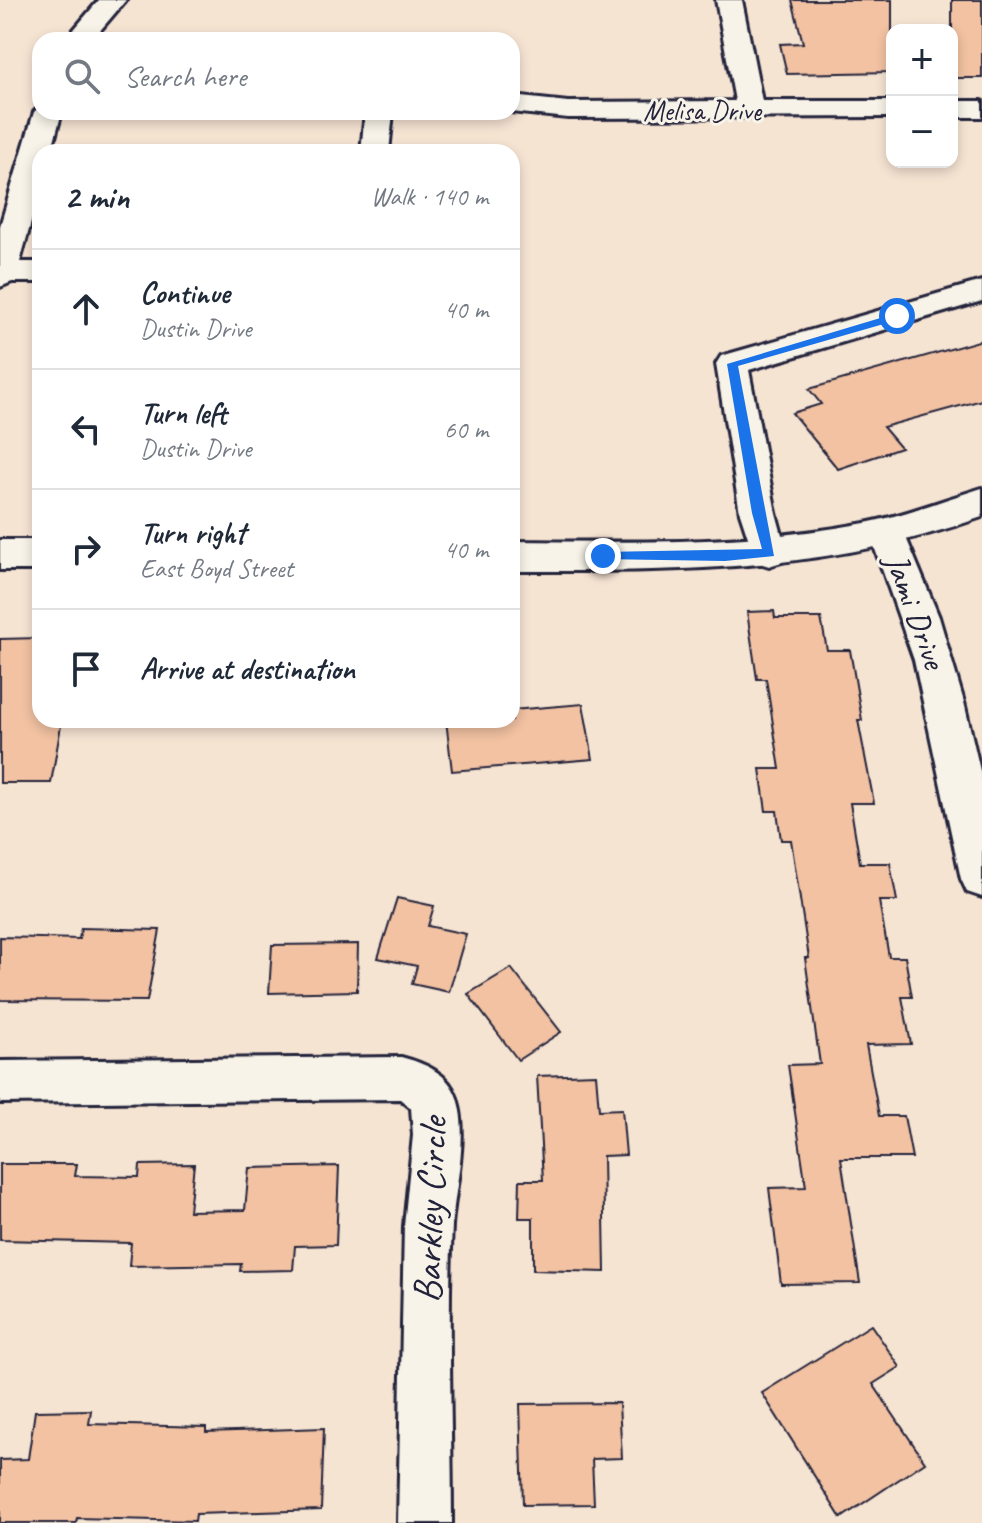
<!DOCTYPE html>
<meta charset="utf-8">
<style>
:root{--surface:#fff;--page:#f2f2f3;--text:#1f2937;--muted:#747a83;--line:#e0e1e3}
body{margin:0;font-family:Caveat,sans-serif;background:var(--page);color:var(--text)}
.controls{position:absolute;right:24px;top:24px;display:grid;overflow:hidden;border-radius:16px;box-shadow:0 4px 12px #0003}
.controls button{width:72px;height:72px;display:grid;place-items:center;padding:0;border:0;border-bottom:2px solid var(--line);background:var(--surface);color:var(--text);font:40px sans-serif}
.stop{position:absolute;width:24px;height:24px;margin:-18px;border:6px solid #1a73e8;border-radius:50%;background:#fff}
.stop.end{background:#1a73e8;border-color:#fff;box-shadow:0 2px 8px #0008}
.list{margin:0;padding:0;list-style:none}
h2{display:flex;justify-content:space-between;align-items:center;height:104px;margin:0;padding:0 32px;font-size:34px}
h2 small{font-size:26px;font-weight:400;color:var(--muted)}
.list li{display:grid;grid-template-columns:52px 1fr auto;gap:24px;align-items:center;box-sizing:border-box;height:120px;padding:0 32px;border-top:2px solid var(--line)}
.list b{display:block;font-size:30px;white-space:nowrap}
.list p{margin:0;font-size:26px;white-space:nowrap;color:var(--muted)}
.list em{font-size:26px;font-style:normal;color:var(--muted)}
.icon{flex:none;width:44px;height:44px;fill:none;stroke:currentColor;stroke-width:2;stroke-linecap:round;stroke-linejoin:round}
.map{position:relative;flex:none;width:982px;height:1523px;overflow:hidden}
.search{position:absolute;background:var(--surface);box-shadow:0 4px 12px #0003;left:32px;top:32px;width:488px;height:88px;display:flex;align-items:center;gap:20px;box-sizing:border-box;padding:0 28px;border-radius:24px;color:var(--muted);font-size:30px}
.panel{position:absolute;background:var(--surface);box-shadow:0 4px 12px #0003;left:32px;top:144px;width:488px;height:584px;border-radius:24px}
.map>svg:first-child{display:block}
.building{fill:#f2c2a2;stroke:#22223b;stroke-width:2}
.lines{fill:none;stroke-linecap:round;stroke-linejoin:round}
.street-casing{stroke:#22223b;stroke-width:6}
.secondary-casing{stroke:#22223b;stroke-width:6}
.street{fill:#f7f3e8;fill-rule:evenodd}
.secondary{fill:#f7f3e8;fill-rule:evenodd}
.route{fill:#1a73e8}
.labels{text-anchor:middle;dominant-baseline:central;stroke-width:6;stroke-linejoin:round;paint-order:stroke}
.far-street-label{font-size:28px;fill:#22223b;stroke:#f7f3e8}
.street-label{font-size:34px;fill:#22223b;stroke:#f7f3e8}
.near-street-label{font-size:40px;fill:#22223b;stroke:#f7f3e8}
</style>
<div class="map">
<svg width="982" height="1523" viewBox="0 0 982 1523">
<rect width="100%" height="100%" fill="#f6e4d3"/>
<filter id="ink" filterUnits="userSpaceOnUse"><feTurbulence type="fractalNoise" baseFrequency=".0125" numOctaves="2"/><feDisplacementMap in="SourceGraphic" scale="16" xChannelSelector="R" yChannelSelector="G"/><feConvolveMatrix kernelMatrix="1 2 1 2 8 2 1 2 1" color-interpolation-filters="sRGB"/></filter>
<g filter="url(#ink)">
<!-- building -->
<g class="building">
<path d="M 792,0 L 892,0 L 892,72 L 787,74 L 780,44 L 803,43 Z"/>
<rect x="952" y="0" width="30" height="78"/>
<path d="M 982,340 L 982,400 L 883,427 L 901,448 L 838,469 L 792,413 L 821,404 L 809,389 Z"/>
<path d="M 774,611 L 775,618 L 821,618 L 827,650 L 850,650 L 862,720 L 858,720 L 874,803 L 850,803 L 860,863 L 890,863 L 897,901 L 879,901 L 889,957 L 905,957 L 912,997 L 902,997 L 911,1044 L 866,1045 L 879,1116 L 904,1116 L 912,1158 L 841,1158 L 860,1283 L 781,1284 L 769,1188 L 806,1187 L 788,1065 L 820,1064 L 805,958 L 809,958 L 791,840 L 781,840 L 777,811 L 766,811 L 760,769 L 780,769 L 766,679 L 757,679 L 747,612 Z"/>
<path d="M 40,638 L 40,720 L 62,720 L 51,783 L 0,783 L 0,639 Z"/>
<path d="M 583,704 L 593,759 L 452,771 L 446,720 L 512,720 L 512,710 Z"/>
<path d="M 397,898 L 434,906 L 428,926 L 466,934 L 449,992 L 412,984 L 417,966 L 378,958 Z"/>
<path d="M 81,928 L 160,930 L 147,1001 L 0,1000 L 0,937 L 79,939 Z"/>
<path d="M 358,944 L 357,991 L 269,993 L 272,945 Z"/>
<path d="M 511,968 L 561,1032 L 518,1060 L 468,994 Z"/>
<path d="M 596,1074 L 599,1110 L 622,1109 L 626,1155 L 603,1156 L 605,1272 L 533,1270 L 533,1218 L 519,1218 L 520,1180 L 543,1180 L 537,1076 Z"/>
<path d="M 0,1164 L 77,1164 L 75,1176 L 139,1177 L 140,1165 L 194,1164 L 189,1211 L 245,1210 L 249,1168 L 339,1166 L 336,1245 L 295,1246 L 293,1270 L 240,1271 L 241,1264 L 129,1266 L 131,1243 L 0,1240 Z"/>
<path d="M 871,1325 L 900,1367 L 873,1384 L 925,1462 L 841,1518 L 762,1393 Z"/>
<path d="M 619,1403 L 622,1458 L 592,1459 L 594,1504 L 523,1505 L 520,1404 Z"/>
<path d="M 91,1410 L 89,1424 L 206,1427 L 206,1432 L 324,1428 L 321,1510 L 196,1514 L 195,1521 L 77,1518 L 76,1523 L 0,1523 L 0,1460 L 28,1459 L 35,1411 Z"/>
</g>
<g class="lines">
<defs>
<g id="street">
<path d="M 99,0 L 126,0 L 92,40 L 65,40 Z"/>
<path d="M 716,0 L 742,0 L 762,101 L 892,101 L 892,117 L 568,118 L 511,112 L 512,96 L 568,102 L 735,101 Z"/>
<rect x="952" y="101" width="30" height="16"/>
<path d="M 40,106 L 40,112 L 62,112 L 51,152 L 40,152 L 40,190 L 20,262 L 40,262 L 40,282 L 12,282 L 0,287 L 0,226 L 34,112 Z"/>
<path d="M 365,112 L 393,112 L 389,152 L 361,152 Z"/>
<path d="M 982,281 L 982,301 L 749,370 L 776,513 L 787,553 L 782,562 L 769,566 L 756,562 L 740,513 L 716,364 L 721,356 Z"/>
<path d="M 887,519 L 900,523 L 939,617 L 964,702 L 982,779 L 982,897 L 967,892 L 961,879 L 914,660 L 869,532 L 874,523 Z"/>
<path d="M 401,1057 C 424,1063 449,1073 457,1098 C 469,1136 455,1186 452,1225 C 447,1324 452,1424 452,1523 L 398,1523 L 404,1226 L 413,1135 L 411,1108 L 400,1099 L 0,1103 L 0,1061 Z"/>
</g>
<g id="secondary">
<path d="M 982,488 L 982,517 C 824,573 677,571 512,571 L 512,541 C 630,542 749,545 865,523 C 905,515 943,500 982,488 Z"/>
<rect x="0" y="540" width="40" height="30"/>
</g>
</defs>
<!-- street casing -->
<use href="#street" class="street-casing"/>
<!-- secondary casing -->
<use href="#secondary" class="secondary-casing"/>
<!-- street -->
<use href="#street" class="street"/>
<!-- secondary -->
<use href="#secondary" class="secondary"/>
</g>
</g>
<!-- route -->
<path class="route" d="M 897,313 L 902,316 L 901,319 L 738,366 L 774,556 L 725,561 L 599,559 L 597,556 L 603,552 L 762,549 L 752,513 L 727,364 Z"/>
<g class="labels">
<!-- far-street labels -->
<g class="far-street-label">
<text x="702" y="110">Melisa Drive</text>
</g>
<!-- street labels -->
<g class="street-label">
<text transform="translate(916 611) rotate(70)">Jami Drive</text>
</g>
<!-- near-street labels -->
<g class="near-street-label">
<text transform="translate(430 1210) rotate(-88)">Barkley Circle</text>
</g>
</g>
</svg>
<div class="controls">
<button>+</button>
<button>−</button>
</div>
<div class="stop" style="left:897px;top:316px"></div>
<div class="stop end" style="left:603px;top:556px"></div>
<div class="search"><svg class="icon" aria-label="search" viewBox="0 0 24 24"><circle cx="10" cy="10" r="6"/><path d="M15 15l6 6"/></svg>Search here</div>
<section class="panel">
<h2>2 min<small>Walk · 140 m</small></h2>
<ul class="list">
<li><svg class="icon" aria-label="ahead" viewBox="0 0 24 24"><path d="M12 20V5M6 11l6-6 6 6"/></svg><div><b>Continue</b><p>Dustin Drive</p></div><em>40 m</em></li>
<li><svg class="icon" aria-label="left" viewBox="0 0 24 24"><path d="M17 20v-9H6M10 6l-5 5 5 5"/></svg><div><b>Turn left</b><p>Dustin Drive</p></div><em>60 m</em></li>
<li><svg class="icon" aria-label="right" viewBox="0 0 24 24"><path d="M7 20v-9h11M14 6l5 5-5 5"/></svg><div><b>Turn right</b><p>East Boyd Street</p></div><em>40 m</em></li>
<li><svg class="icon" aria-label="arrive" viewBox="0 0 24 24"><path d="M6 21V4h12l-3 4 3 4H6"/></svg><div><b>Arrive at destination</b></div></li>
</ul>
</section>
</div>
